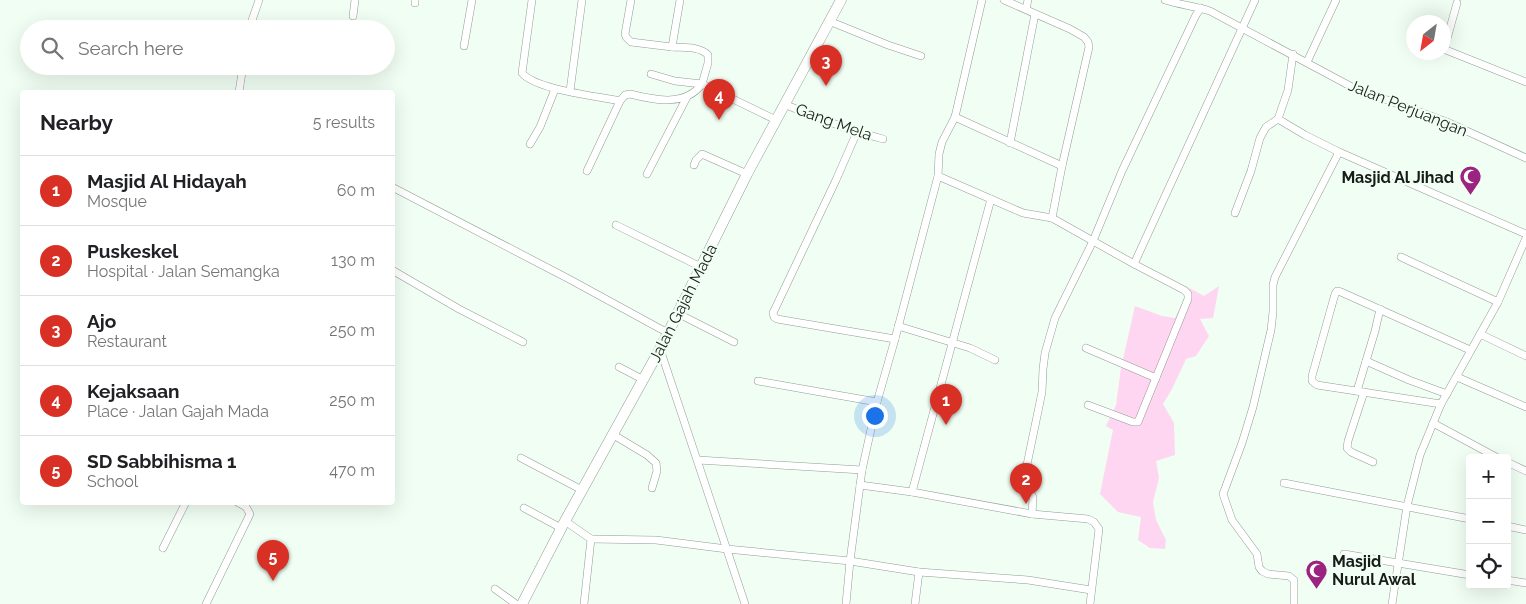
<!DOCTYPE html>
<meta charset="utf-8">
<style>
:root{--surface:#fff;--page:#f6f6f6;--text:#202124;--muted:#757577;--line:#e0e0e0;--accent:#d93025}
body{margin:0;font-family:Raleway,sans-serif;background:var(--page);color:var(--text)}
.controls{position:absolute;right:15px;bottom:15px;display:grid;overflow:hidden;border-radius:5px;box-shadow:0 5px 20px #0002}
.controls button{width:45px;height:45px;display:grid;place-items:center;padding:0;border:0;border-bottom:1px solid var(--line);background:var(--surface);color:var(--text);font:25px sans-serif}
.compass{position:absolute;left:1406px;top:15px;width:45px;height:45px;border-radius:50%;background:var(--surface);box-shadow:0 5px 20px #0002;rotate:211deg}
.you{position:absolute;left:874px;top:415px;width:18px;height:18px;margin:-12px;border:4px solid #fff;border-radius:50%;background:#1a73e8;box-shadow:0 0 0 8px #1a73e833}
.badge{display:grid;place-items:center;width:32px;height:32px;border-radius:50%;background:var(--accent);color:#fff;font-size:16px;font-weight:700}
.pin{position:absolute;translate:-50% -41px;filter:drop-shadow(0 1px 2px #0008)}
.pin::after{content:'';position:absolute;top:26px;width:18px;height:15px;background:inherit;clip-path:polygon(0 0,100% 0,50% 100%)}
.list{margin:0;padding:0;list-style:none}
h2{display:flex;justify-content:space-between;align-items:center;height:65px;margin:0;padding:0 20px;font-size:21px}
h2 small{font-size:16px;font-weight:400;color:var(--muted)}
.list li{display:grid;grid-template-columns:32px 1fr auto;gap:15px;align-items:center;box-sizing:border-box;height:70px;padding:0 20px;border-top:1px solid var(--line)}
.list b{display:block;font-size:19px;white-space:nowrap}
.list p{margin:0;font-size:16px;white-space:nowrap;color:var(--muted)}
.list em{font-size:16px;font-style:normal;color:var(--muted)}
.icon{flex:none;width:28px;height:28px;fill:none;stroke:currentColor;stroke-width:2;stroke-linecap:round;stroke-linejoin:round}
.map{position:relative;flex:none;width:1526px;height:604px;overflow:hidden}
.search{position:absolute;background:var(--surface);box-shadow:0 5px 20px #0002;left:20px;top:20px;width:375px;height:55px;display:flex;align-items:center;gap:12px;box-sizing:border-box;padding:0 18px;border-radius:28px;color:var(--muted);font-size:19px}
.panel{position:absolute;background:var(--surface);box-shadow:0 5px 20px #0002;left:20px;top:90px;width:375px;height:415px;border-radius:5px}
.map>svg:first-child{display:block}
.green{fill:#ffd6f1}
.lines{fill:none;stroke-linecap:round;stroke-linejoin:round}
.minor-casing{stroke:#919d93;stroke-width:8}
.secondary-casing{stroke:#919d93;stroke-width:11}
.minor{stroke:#fff;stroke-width:7}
.secondary{stroke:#fff;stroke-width:10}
.labels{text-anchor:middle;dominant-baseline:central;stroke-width:4.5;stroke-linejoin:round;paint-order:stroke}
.street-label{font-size:16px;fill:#181c18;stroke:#f1fef3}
.poi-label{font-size:16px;font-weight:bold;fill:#181c18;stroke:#f1fef3;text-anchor:end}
</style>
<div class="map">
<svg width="1526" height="604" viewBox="0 0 1526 604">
<rect width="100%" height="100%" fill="#f1fef3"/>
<!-- green -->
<path class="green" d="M 1186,286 L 1204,296 L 1219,286 L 1213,318 L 1200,319 L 1209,336 L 1196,356 L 1186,359 L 1172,389 L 1163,404 L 1174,423 L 1175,455 L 1156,461 L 1159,478 L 1153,502 L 1156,520 L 1166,540 L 1165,549 L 1150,548 L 1138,540 L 1141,517 L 1118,512 L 1100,494 L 1113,430 L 1106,426 L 1116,405 L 1121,368 L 1135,306 L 1162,316 L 1175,318 L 1183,302 Z"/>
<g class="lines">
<defs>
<g id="minor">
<path d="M 532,0 L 522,73 C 536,90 598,96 620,101 L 625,95 L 630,94 C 654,100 685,107 702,84 L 776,120"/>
<path d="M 631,0 L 625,34 L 626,37 L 631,42 L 672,47"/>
<path d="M 982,0 L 955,117 L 942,142 L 939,154 L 938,176 L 1023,213 L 1052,218 L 1134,264 L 1184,290 L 1188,294 L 1188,299 L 1138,422 L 1133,422 L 1088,405"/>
<path d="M 1004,0 L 1070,29 L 1084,37 L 1088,42 L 1089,47 L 1062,166 L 1052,218"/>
<path d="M 1165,0 C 1180,5 1195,6 1210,11 L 1352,87 L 1447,122 L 1526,158"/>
<path d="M 415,3 L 415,0"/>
<path d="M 1457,3 L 1445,46 L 1446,50 L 1526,82"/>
<path d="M 1026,9 L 1028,0"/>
<path d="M 353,16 L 355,0"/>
<path d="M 829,21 L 888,45 L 921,56"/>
<path d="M 249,29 L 259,0"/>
<path d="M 464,46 L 472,0"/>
<path d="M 1293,54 L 1288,90 L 1278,119 L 1305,135 L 1339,152 L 1526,234"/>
<path d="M 1307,62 L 1336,0"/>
<path d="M 651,74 L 675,81 L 702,84 L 708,63 L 708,55 C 699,46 684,48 672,47 L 680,0"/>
<path d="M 570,91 L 582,0"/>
<path d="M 239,92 L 243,66"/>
<path d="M 784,104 C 817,118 849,130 883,139"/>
<path d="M 955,117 L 1062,166"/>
<path d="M 857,132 L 836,180 L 773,313 L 774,317 L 777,319 L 895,339"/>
<path d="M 1010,143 L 1035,14"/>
<path d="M 530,144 L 540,127 L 555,89"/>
<path d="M 694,165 L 696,160 L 702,154 L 747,174"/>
<path d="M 587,171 L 620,101"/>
<path d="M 647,174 L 687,97"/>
<path d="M 392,187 L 569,279 L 668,333"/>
<path d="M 1235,213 L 1251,171 L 1260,138 L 1266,127 L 1278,119"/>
<path d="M 616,225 L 701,267"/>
<path d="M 1401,257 L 1498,302"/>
<path d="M 1134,264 L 1255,0"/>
<path d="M 392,270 L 459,309 L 523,342"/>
<path d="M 677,313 L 734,342"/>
<path d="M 898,326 L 970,348 L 995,360"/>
<path d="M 1480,334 L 1526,356"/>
<path d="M 1086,348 L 1156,378"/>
<path d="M 660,349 L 745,604"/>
<path d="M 1366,361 L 1409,380 L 1447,394"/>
<path d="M 619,367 L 642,379"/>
<path d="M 1457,377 L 1526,407"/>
<path d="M 758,381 L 877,402"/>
<path d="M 1357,391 L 1375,331 L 1380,309"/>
<path d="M 1364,392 L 1348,441 L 1347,448 L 1351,452 L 1373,462"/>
<path d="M 1441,404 L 1317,385 L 1312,381 L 1312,376 L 1335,294 L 1337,291 L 1341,292 L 1470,350"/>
<path d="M 1433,423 L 1498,458"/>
<path d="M 612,434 L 647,455 L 656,463 L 657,471 L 652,488"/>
<path d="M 521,458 L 582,490"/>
<path d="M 698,460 L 862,470"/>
<path d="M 1507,462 L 1526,471"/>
<path d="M 1284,483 L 1470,519"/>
<path d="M 860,485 L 912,492 L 1032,514 L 1088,519 L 1094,522 L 1099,529 L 1090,604"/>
<path d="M 912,492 L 991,199"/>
<path d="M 524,508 L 561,528"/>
<path d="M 1032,514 L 1033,497 L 1023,484 L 1042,392 L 1043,369 L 1045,353 L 1055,318 L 1093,241 L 1122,171 L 1196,15 L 1201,8"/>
<path d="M 565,521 L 591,539 L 584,604"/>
<path d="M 1507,526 L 1526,530"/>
<path d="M 591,539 L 656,540 L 727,549 L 850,561 L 919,572 L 1028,580 L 1091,590"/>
<path d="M 163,548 L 186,502"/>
<path d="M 1344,554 L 1470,575"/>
<path d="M 1507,580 L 1526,583"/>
<path d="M 495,589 L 516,604"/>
<path d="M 206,604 L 250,514 L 246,507 L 237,502"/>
<path d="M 846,604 L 850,561 L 862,470 L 877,402 L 895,339 L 938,176"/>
<path d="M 915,604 L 919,572"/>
<path d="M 1294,604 L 1294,580 L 1289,576 L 1268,574 L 1262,571 L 1259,567 L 1257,554 L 1232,520 L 1223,494 L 1242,443 L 1253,407 L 1271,330 L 1273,312 L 1273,285 L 1275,277 L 1339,152"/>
<path d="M 1392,604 L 1407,506 L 1420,455 L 1441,404 L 1498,302 L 1526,238"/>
</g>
<path id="secondary" d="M 522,604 L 565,521 L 660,349 L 747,174 L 841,0"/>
</defs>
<!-- minor casing -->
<use href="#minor" class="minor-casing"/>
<!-- secondary casing -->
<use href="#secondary" class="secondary-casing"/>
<!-- minor -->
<use href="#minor" class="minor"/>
<!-- secondary -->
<use href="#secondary" class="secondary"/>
</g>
<!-- icons -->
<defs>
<symbol id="mosque-pin" viewBox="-11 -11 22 30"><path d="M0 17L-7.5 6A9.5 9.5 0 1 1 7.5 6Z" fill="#9a247f" stroke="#f1fef3"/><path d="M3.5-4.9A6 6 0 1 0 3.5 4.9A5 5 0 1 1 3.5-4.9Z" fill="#fff"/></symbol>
</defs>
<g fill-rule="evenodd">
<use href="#mosque-pin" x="1458" y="164" width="25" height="34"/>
<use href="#mosque-pin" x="1304" y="558" width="25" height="34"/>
</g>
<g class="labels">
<!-- street labels -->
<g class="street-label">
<text transform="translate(1408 108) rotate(22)">Jalan Perjuangan</text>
<text transform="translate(834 122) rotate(20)">Gang Mela</text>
<text transform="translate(683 303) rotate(-63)">Jalan Gajah Mada</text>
</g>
<!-- poi labels -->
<g class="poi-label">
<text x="1454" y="177">Masjid Al Jihad</text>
<text x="1332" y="561" text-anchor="start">Masjid<tspan x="1332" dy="18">Nurul Awal</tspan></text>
</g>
</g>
</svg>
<div class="controls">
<button>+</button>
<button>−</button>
<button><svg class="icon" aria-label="locate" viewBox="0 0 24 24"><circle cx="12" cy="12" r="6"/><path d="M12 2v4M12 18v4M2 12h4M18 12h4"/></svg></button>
</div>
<svg class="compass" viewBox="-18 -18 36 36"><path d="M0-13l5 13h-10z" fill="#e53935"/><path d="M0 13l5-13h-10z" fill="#757577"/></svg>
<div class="you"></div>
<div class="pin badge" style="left:946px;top:425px">1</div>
<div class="pin badge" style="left:1026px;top:504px">2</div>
<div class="pin badge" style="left:826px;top:86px">3</div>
<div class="pin badge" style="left:719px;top:120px">4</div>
<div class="pin badge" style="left:273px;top:581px">5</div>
<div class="search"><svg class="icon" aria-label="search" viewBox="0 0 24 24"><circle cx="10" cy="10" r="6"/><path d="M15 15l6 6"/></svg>Search here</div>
<section class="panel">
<h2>Nearby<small>5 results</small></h2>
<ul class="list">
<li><span class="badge">1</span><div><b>Masjid Al Hidayah</b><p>Mosque</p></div><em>60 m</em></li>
<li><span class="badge">2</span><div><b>Puskeskel</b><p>Hospital · Jalan Semangka</p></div><em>130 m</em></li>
<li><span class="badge">3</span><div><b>Ajo</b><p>Restaurant</p></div><em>250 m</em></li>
<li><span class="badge">4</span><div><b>Kejaksaan</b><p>Place · Jalan Gajah Mada</p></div><em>250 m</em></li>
<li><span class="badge">5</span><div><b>SD Sabbihisma 1</b><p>School</p></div><em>470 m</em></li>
</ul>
</section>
</div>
